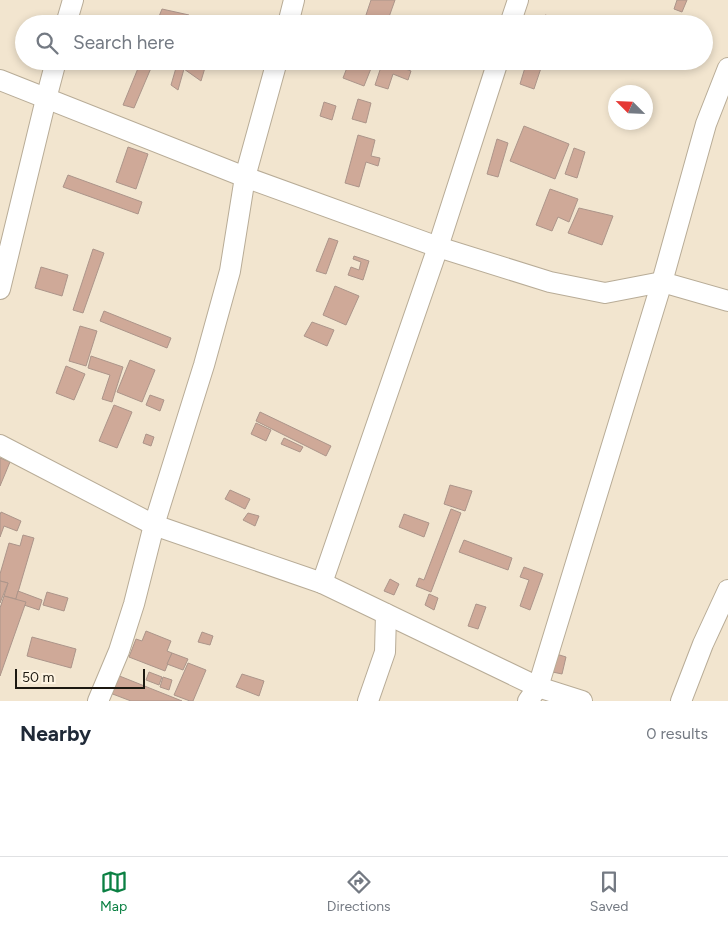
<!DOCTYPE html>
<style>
:root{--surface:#fff;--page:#f6f6f7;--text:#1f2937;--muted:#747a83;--line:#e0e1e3;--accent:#0b8043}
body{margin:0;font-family:Figtree,sans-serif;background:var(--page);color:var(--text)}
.compass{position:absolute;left:608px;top:85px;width:45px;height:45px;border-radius:50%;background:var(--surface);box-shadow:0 2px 8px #0003;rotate:294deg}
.scale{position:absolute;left:15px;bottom:12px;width:130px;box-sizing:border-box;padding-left:5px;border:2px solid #1c1810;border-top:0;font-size:14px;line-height:18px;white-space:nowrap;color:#1c1810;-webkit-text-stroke:4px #fdf3e1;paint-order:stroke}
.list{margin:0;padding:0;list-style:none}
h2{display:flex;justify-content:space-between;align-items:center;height:65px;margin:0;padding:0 20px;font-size:21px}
h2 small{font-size:16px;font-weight:400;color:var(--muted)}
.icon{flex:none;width:28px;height:28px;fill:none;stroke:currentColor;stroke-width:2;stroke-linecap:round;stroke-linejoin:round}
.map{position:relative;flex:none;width:728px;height:701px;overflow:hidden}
.search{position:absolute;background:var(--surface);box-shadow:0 2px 8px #0003;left:15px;right:15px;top:15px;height:55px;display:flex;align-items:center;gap:12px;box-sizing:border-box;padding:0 18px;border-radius:28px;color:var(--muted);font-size:19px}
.sheet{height:155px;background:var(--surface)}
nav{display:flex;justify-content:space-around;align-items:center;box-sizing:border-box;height:70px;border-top:1px solid var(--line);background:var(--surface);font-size:14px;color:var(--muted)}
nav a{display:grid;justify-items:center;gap:2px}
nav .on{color:var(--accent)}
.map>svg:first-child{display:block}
.building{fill:#cfa998;stroke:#ac958a}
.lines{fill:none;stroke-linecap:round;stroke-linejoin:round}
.minor-casing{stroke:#b8ac97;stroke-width:22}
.minor{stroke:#fff;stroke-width:20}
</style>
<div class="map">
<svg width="728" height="701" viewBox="0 0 728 701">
<rect width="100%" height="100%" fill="#f2e5cf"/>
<!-- building -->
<g class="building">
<path d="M 371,0 L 395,0 L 389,17 L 408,24 L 363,24 Z"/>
<path d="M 677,0 L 687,0 L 682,12 L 674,9 Z"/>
<path d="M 162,9 L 189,15 L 186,24 L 156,24 Z"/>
<path d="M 545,15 L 556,18 L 555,24 L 543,24 Z"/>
<path d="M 141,61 L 154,61 L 134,108 L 123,105 Z"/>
<path d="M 178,61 L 207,61 L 201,81 L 184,69 L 178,90 L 171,85 Z"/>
<path d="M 362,61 L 374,61 L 364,86 L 343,78 L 348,65 L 359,69 Z"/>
<path d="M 383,61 L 411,71 L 408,80 L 393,74 L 388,89 L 375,85 Z"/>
<path d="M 527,61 L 543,62 L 534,89 L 520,84 Z"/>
<path d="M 358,99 L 371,103 L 366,123 L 352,119 Z"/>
<path d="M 324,102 L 336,106 L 332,120 L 320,116 Z"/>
<path d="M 524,126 L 569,144 L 555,179 L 510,161 Z"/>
<path d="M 358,135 L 375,140 L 371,156 L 380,158 L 378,166 L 366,162 L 359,187 L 345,183 Z"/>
<path d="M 497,139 L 508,143 L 498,177 L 487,174 Z"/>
<path d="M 128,147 L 148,154 L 136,189 L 116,182 Z"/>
<path d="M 574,148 L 585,152 L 577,178 L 565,174 Z"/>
<path d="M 68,175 L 142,202 L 138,214 L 63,187 Z"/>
<path d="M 550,189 L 578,199 L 569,222 L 558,217 L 552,231 L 536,225 Z"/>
<path d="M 579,208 L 613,216 L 602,245 L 568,233 Z"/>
<path d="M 329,238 L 338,241 L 326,274 L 316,271 Z"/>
<path d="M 93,249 L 104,253 L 83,313 L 73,310 Z"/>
<path d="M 354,256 L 369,261 L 363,280 L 348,275 L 351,267 L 359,270 L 361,262 L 353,259 Z"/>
<path d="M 41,267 L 68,275 L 62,296 L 35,288 Z"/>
<path d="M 335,286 L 359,296 L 346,325 L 323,315 Z"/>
<path d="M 104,311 L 171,338 L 167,348 L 100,321 Z"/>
<path d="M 312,322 L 334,330 L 327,346 L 304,336 Z"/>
<path d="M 80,326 L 97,331 L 86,366 L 69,361 Z"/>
<path d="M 91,356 L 123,367 L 112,402 L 102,399 L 110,375 L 88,368 Z"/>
<path d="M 130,360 L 155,370 L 142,402 L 117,392 Z"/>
<path d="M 66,366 L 85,374 L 74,400 L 56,393 Z"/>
<path d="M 150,395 L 164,400 L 160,411 L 146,405 Z"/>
<path d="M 114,405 L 132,412 L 117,448 L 99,441 Z"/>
<path d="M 260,412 L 331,446 L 326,456 L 256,421 Z"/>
<path d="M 256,423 L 271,430 L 266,441 L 251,434 Z"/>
<path d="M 146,434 L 154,437 L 151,446 L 143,443 Z"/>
<path d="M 284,438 L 303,447 L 300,452 L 281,444 Z"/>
<path d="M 0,458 L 10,462 L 0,486 Z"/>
<path d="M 450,485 L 472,491 L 465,511 L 444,504 Z"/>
<path d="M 230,490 L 250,499 L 245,509 L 225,499 Z"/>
<path d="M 451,509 L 461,513 L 431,592 L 416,586 L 419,578 L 424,580 Z"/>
<path d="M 1,512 L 21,521 L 17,531 L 4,526 L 0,537 L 0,515 Z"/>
<path d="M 248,513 L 259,516 L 255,526 L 243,520 Z"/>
<path d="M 404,514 L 429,523 L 424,537 L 399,527 Z"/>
<path d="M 23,535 L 34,538 L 16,599 L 4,596 L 8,583 L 0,581 L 0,574 L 9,543 L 20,546 Z"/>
<path d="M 464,540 L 512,558 L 508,570 L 459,552 Z"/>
<path d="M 524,567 L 543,574 L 530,610 L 520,606 L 529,580 L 520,577 Z"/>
<path d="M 390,579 L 399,584 L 394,595 L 384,591 Z"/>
<path d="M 0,581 L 8,583 L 0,603 Z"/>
<path d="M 18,591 L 42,600 L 39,610 L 15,602 Z"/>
<path d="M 47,592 L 68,598 L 64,611 L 43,605 Z"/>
<path d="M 429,594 L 438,598 L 434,610 L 425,605 Z"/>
<path d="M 4,596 L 26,602 L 0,676 L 0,608 Z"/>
<path d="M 476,604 L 486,607 L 478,629 L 468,626 Z"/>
<path d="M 146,631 L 171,641 L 167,651 L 172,653 L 165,671 L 129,657 L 136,639 L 142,641 Z"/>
<path d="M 202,632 L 213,636 L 210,645 L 198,642 Z"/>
<path d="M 32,637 L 76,649 L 71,668 L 27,656 Z"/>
<path d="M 172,653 L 188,659 L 183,670 L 167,664 Z"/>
<path d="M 553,653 L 566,657 L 562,674 L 548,671 Z"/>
<path d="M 188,663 L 206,670 L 193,701 L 190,701 L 174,695 Z"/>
<path d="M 149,672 L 162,677 L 159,685 L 146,680 Z"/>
<path d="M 242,674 L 264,681 L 259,696 L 236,687 Z"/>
<path d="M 117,675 L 182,701 L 131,701 L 110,693 Z"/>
<path d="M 163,677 L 172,680 L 169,690 L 160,687 Z"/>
</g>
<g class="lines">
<defs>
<g id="minor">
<path d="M 66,24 L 73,0"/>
<path d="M 288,24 L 294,0"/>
<path d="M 510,24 L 518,0"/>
<path d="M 0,80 L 245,177 L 438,247 L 550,282 L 605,293 L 662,282 L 728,301"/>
<path d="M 0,289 L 46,99 L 56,61"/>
<path d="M 0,445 L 154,525 L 322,583 L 538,687 L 582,701"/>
<path d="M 322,583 L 438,247 L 498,61"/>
<path d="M 98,701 L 119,651 L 134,604 L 154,525 L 204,365 L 230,271 L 245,177 L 277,61"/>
<path d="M 368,701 L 385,652 L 386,614"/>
<path d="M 528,701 L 538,687 L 662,282 L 706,124 L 728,68"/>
<path d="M 681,701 L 703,644 L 728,590"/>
</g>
</defs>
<!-- minor casing -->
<use href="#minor" class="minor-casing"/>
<!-- minor -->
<use href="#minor" class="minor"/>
</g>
</svg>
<svg class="compass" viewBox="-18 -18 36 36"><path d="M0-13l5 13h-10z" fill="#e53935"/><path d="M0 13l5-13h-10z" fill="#747a83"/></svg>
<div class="scale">50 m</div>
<div class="search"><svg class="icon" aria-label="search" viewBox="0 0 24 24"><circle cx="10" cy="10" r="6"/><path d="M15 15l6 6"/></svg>Search here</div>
</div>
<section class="sheet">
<h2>Nearby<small>0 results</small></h2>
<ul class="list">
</ul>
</section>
<nav>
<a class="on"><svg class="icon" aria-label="map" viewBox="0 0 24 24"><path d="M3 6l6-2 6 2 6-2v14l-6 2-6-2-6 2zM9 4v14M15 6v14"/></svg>Map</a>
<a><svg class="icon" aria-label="directions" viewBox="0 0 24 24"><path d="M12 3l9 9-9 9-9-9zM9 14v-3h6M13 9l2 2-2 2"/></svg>Directions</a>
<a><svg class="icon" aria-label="saved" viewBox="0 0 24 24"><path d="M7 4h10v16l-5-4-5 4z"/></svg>Saved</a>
</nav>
